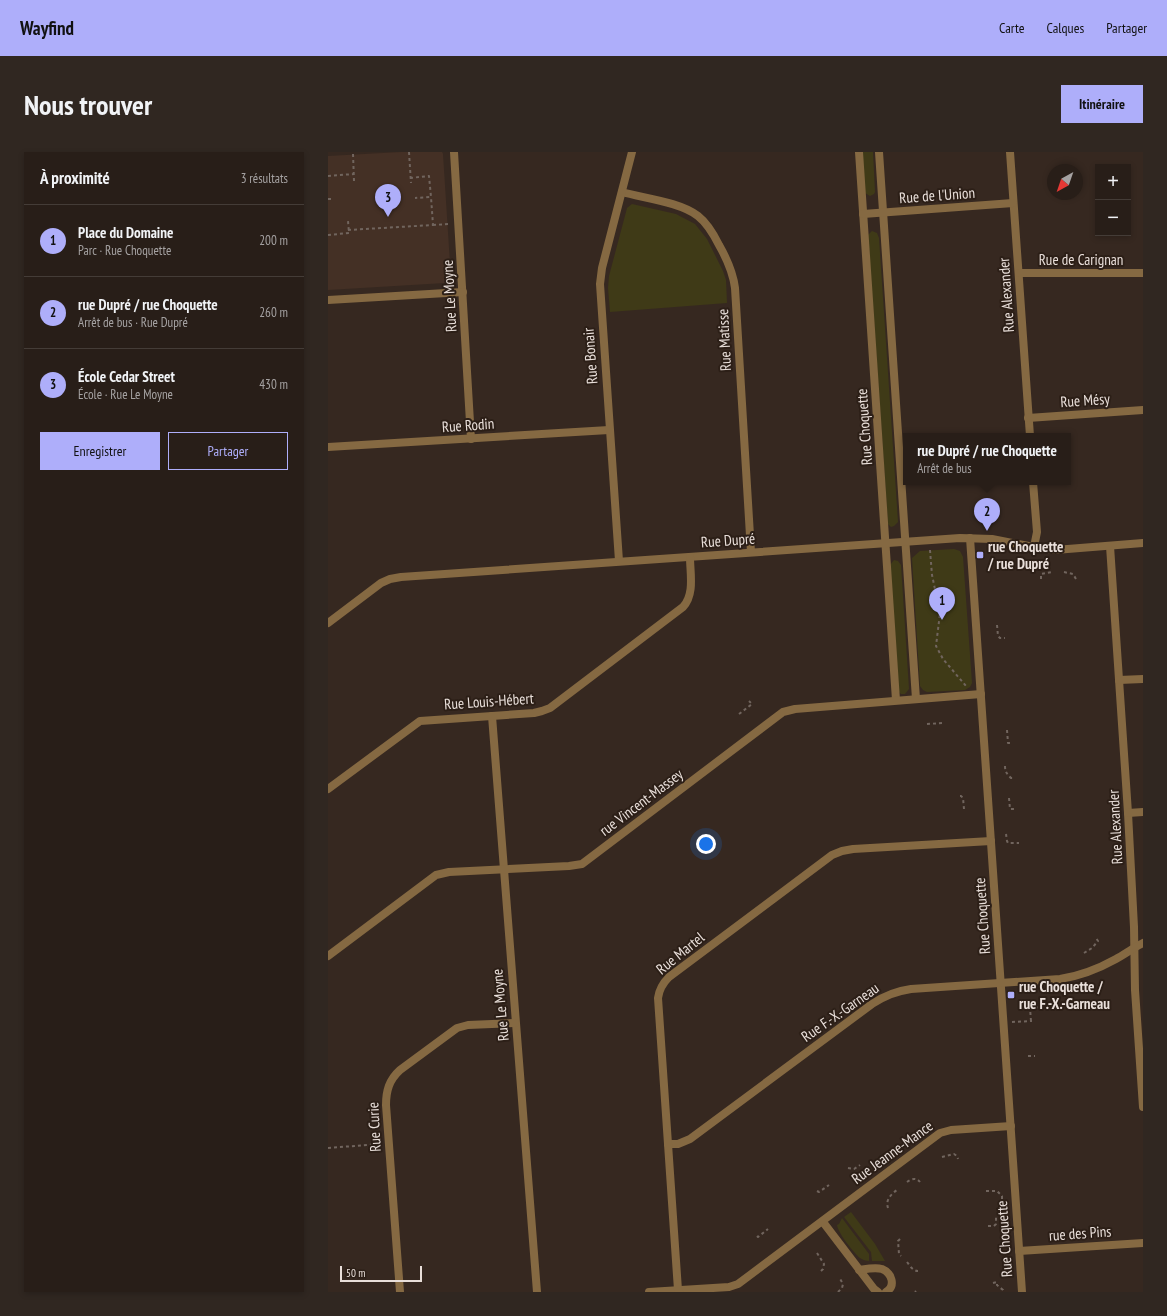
<!DOCTYPE html>
<html lang="fr">
<meta charset="utf-8">
<style>
:root{--surface:#281e18;--page:#302721;--text:#f1f3f6;--muted:#a5a2a2;--line:#443c37;--accent:#aeaefa}
body{margin:0;font-family:"PT Sans Narrow",sans-serif;background:var(--page);color:var(--text)}
.controls{position:absolute;right:12px;top:12px;display:grid;overflow:hidden;border-radius:0px;box-shadow:0 2px 6px #0003}
.controls button{width:36px;height:36px;display:grid;place-items:center;padding:0;border:0;border-bottom:1px solid var(--line);background:var(--surface);color:var(--text);font:20px sans-serif}
.compass{position:absolute;left:719px;top:12px;width:36px;height:36px;border-radius:50%;background:var(--surface);box-shadow:0 2px 6px #0003;rotate:220deg}
.scale{position:absolute;left:12px;bottom:10px;width:82px;box-sizing:border-box;padding-left:4px;border:2px solid #e9dfda;border-top:0;font-size:11px;line-height:14px;white-space:nowrap;color:#e9dfda;-webkit-text-stroke:3px #2c1f17;paint-order:stroke}
.you{position:absolute;left:378px;top:692px;width:14px;height:14px;margin:-10px;border:3px solid #fff;border-radius:50%;background:#1a73e8;box-shadow:0 0 0 6px #1a73e833}
.badge{display:grid;place-items:center;width:26px;height:26px;border-radius:50%;background:var(--accent);color:#111;font-size:13px;font-weight:700}
.pin{position:absolute;translate:-50% -33px;filter:drop-shadow(0 1px 2px #0008)}
.pin::after{content:'';position:absolute;top:21px;width:14px;height:12px;background:inherit;clip-path:polygon(0 0,100% 0,50% 100%)}
.popup{position:absolute;left:575px;top:281px;width:168px;height:52px;box-sizing:border-box;display:grid;place-content:center;border-radius:0px;background:var(--surface);filter:drop-shadow(0 1px 3px #0005);font-size:13px;white-space:nowrap;color:var(--muted)}
.popup b{font-size:15px;color:var(--text)}
.popup::after{content:'';position:absolute;left:50%;top:100%;margin-left:-8px;border:8px solid transparent;border-top-color:var(--surface)}
.list{margin:0;padding:0;list-style:none}
h2{display:flex;justify-content:space-between;align-items:center;height:52px;margin:0;padding:0 16px;font-size:17px}
h2 small{font-size:13px;font-weight:400;color:var(--muted)}
.list li{display:grid;grid-template-columns:26px 1fr auto;gap:12px;align-items:center;box-sizing:border-box;height:72px;padding:0 16px;border-top:1px solid var(--line)}
.list b{display:block;font-size:15px;white-space:nowrap}
.list p{margin:0;font-size:13px;white-space:nowrap;color:var(--muted)}
.list em{font-size:13px;font-style:normal;color:var(--muted)}
.actions{display:flex;gap:8px;padding:12px 16px}
.actions a{flex:1;padding:9px 0;border:1px solid var(--accent);border-radius:0px;text-align:center;font-size:14px;color:var(--accent)}
.actions .main{background:var(--accent);color:#111}
.map{position:relative;flex:none;width:815px;height:1140px;overflow:hidden;border-radius:0px}
header{display:flex;align-items:center;gap:24px;box-sizing:border-box;height:56px;padding:0 20px;background:var(--accent);color:#111}
header strong{font-size:19px}
nav{display:flex;gap:22px;margin-inline-start:auto;font-size:14px}
.intro{display:flex;align-items:center;justify-content:space-between;box-sizing:border-box;height:96px;padding:0 24px}
h1{margin:0;font-size:28px}
.button{padding:10px 18px;border-radius:0px;background:var(--accent);color:#111;font-size:14px;font-weight:700}
main{display:flex;gap:24px;padding:0 24px}
aside{flex:1;background:var(--surface);border-radius:0px;box-shadow:0 2px 6px #0003}
.map>svg:first-child{display:block}
.built{fill:#443025}
.green{fill:#3f3a17}
.lines{fill:none;stroke-linecap:round;stroke-linejoin:round}
.path{stroke:#71655e;stroke-width:2;stroke-dasharray:3 3;stroke-linecap:butt}
.street{stroke:#856942;stroke-width:8}
.poi-dot{fill:#aeaefa;stroke:#2c1f17;stroke-width:1.5}
.labels{text-anchor:middle;dominant-baseline:central;stroke-width:4;stroke-linejoin:round;paint-order:stroke}
.street-label{font-size:15px;fill:#e9dfda;stroke:#2c1f17}
.poi-label{font-size:15px;font-weight:bold;fill:#e9dfda;stroke:#2c1f17;text-anchor:start}
</style>
<header>
<strong>Wayfind</strong>
<nav><a>Carte</a><a>Calques</a><a>Partager</a></nav>
</header>
<div class="intro"><h1>Nous trouver</h1><a class="button">Itinéraire</a></div>
<main>
<aside>
<h2>À proximité<small>3 résultats</small></h2>
<ul class="list">
<li><span class="badge">1</span><div><b>Place du Domaine</b><p>Parc · Rue Choquette</p></div><em>200 m</em></li>
<li><span class="badge">2</span><div><b>rue Dupré / rue Choquette</b><p>Arrêt de bus · Rue Dupré</p></div><em>260 m</em></li>
<li><span class="badge">3</span><div><b>École Cedar Street</b><p>École · Rue Le Moyne</p></div><em>430 m</em></li>
</ul>
<div class="actions"><a class="main">Enregistrer</a><a>Partager</a></div>
</aside>
<div class="map">
<svg width="815" height="1140" viewBox="0 0 815 1140">
<rect width="100%" height="100%" fill="#362820"/>
<!-- built -->
<path class="built" d="M 73,0 L 114,0 L 115,2 L 123,127 L 120,131 L 117,131 L 0,138 L 0,4 Z"/>
<!-- green -->
<g class="green">
<path d="M 534,0 L 545,0 L 547,40 L 546,42 L 542,44 L 537,41 Z"/>
<path d="M 304,52 L 348,62 L 367,72 L 379,87 L 395,119 L 398,128 L 399,151 L 282,160 L 280,136 L 281,124 L 298,60 L 299,56 Z"/>
<path d="M 544,79 L 549,81 L 551,86 L 570,370 L 566,374 L 563,375 L 560,372 L 540,83 Z"/>
<path d="M 626,397 L 632,399 L 635,405 L 644,531 L 642,535 L 637,538 L 599,540 L 595,538 L 592,534 L 584,406 L 592,399 Z"/>
<path d="M 566,408 L 570,409 L 573,413 L 581,537 L 577,542 L 573,542 L 571,540 L 562,413 Z"/>
<path d="M 523,1060 L 547,1092 L 557,1109 L 544,1109 L 543,1100 L 516,1065 Z"/>
<path d="M 514,1066 L 541,1102 L 541,1109 C 538,1109 535,1108 532,1106 C 526,1101 510,1081 509,1073 L 511,1072 Z"/>
</g>
<g class="lines">
<!-- path -->
<g class="path">
<path d="M 81,0 L 83,31"/>
<path d="M 25,2 L 26,29"/>
<path d="M 0,24 L 26,22"/>
<path d="M 82,26 L 101,24 L 103,45 L 87,46"/>
<path d="M 0,47 L 3,47"/>
<path d="M 105,73 L 121,72"/>
<path d="M 20,78 L 105,73 L 103,45"/>
<path d="M 0,83 L 21,81 L 20,69"/>
<path d="M 602,398 L 604,423 L 612,461 L 608,494 L 615,507 L 638,534"/>
<path d="M 736,420 L 745,422 L 748,427"/>
<path d="M 713,427 L 713,422 L 725,420"/>
<path d="M 669,473 L 670,484 L 672,486 L 677,486"/>
<path d="M 411,562 L 424,552 L 421,549"/>
<path d="M 599,572 L 615,571 L 615,573"/>
<path d="M 679,578 L 680,591 L 684,591"/>
<path d="M 677,614 C 677,620 679,622 683,626 L 687,626"/>
<path d="M 632,644 L 633,644 L 635,646 L 636,657"/>
<path d="M 681,646 L 682,657 L 688,657"/>
<path d="M 678,682 L 679,689 L 680,691 L 691,691"/>
<path d="M 756,801 L 764,796 L 770,789 L 768,786"/>
<path d="M 703,869 L 702,856 L 718,855 L 718,852"/>
<path d="M 684,870 L 704,869"/>
<path d="M 700,904 L 707,904"/>
<path d="M 0,996 L 52,992"/>
<path d="M 614,1005 L 626,1002 L 629,1004 L 630,1007"/>
<path d="M 520,1016 L 526,1017 L 532,1013"/>
<path d="M 579,1030 C 583,1027 588,1025 592,1030"/>
<path d="M 489,1039 L 491,1040 L 501,1033"/>
<path d="M 658,1039 L 669,1039 L 674,1044 L 674,1049"/>
<path d="M 560,1056 C 557,1047 564,1042 570,1037"/>
<path d="M 660,1074 L 666,1074 L 668,1072 L 668,1064"/>
<path d="M 429,1084 L 430,1085 L 440,1077"/>
<path d="M 572,1087 L 570,1089 L 571,1102 L 573,1104"/>
<path d="M 489,1101 L 496,1112 L 495,1117 L 493,1119"/>
<path d="M 579,1110 C 582,1114 585,1119 590,1119"/>
<path d="M 665,1131 L 669,1130 L 669,1133 L 675,1138 L 675,1140"/>
<path d="M 510,1140 L 514,1136 L 515,1132 L 511,1125"/>
<path d="M 587,1140 L 588,1139"/>
</g>
<!-- street -->
<g class="street">
<path d="M 126,0 L 143,287"/>
<path d="M 531,0 L 568,548"/>
<path d="M 551,0 L 588,547"/>
<path d="M 682,0 L 702,284"/>
<path d="M 294,40 C 315,46 352,50 370,64 C 379,71 386,83 391,93 C 399,107 405,120 407,136 L 423,400"/>
<path d="M 535,62 L 685,51"/>
<path d="M 691,121 L 815,121"/>
<path d="M 0,148 L 135,140"/>
<path d="M 700,266 L 815,258"/>
<path d="M 0,295 L 281,278"/>
<path d="M 705,330 L 709,380 L 706,395"/>
<path d="M 642,386 L 694,1140"/>
<path d="M 782,394 L 800,661 L 806,775 L 807,838 L 815,955"/>
<path d="M 291,409 L 272,132 L 274,116 L 304,0"/>
<path d="M 0,471 L 53,431 L 62,427 L 73,425 L 632,386 L 664,387 L 706,395 L 727,398 L 815,391"/>
<path d="M 791,528 L 815,527"/>
<path d="M 164,564 L 209,1140"/>
<path d="M 0,637 L 92,569 L 206,561 L 214,559 L 222,556 L 355,455 C 367,442 362,421 362,405"/>
<path d="M 800,661 L 815,660"/>
<path d="M 0,804 L 108,723 L 121,720 L 241,714 L 254,712 L 455,560 L 467,557 L 653,542"/>
<path d="M 340,992 L 350,992 L 362,987 L 544,852 C 556,844 568,839 583,837 L 732,827 C 752,824 770,817 788,807 C 797,802 805,796 815,791"/>
<path d="M 495,1070 L 546,1137 L 550,1140"/>
<path d="M 691,1099 L 815,1091"/>
<path d="M 531,1118 C 538,1117 547,1115 554,1117 C 564,1121 568,1134 558,1140"/>
<path d="M 72,1140 L 58,953 C 58,939 61,928 72,918 L 129,876 L 140,873 L 187,871"/>
<path d="M 321,1140 L 401,1135 L 410,1132 L 612,981 L 623,978 L 683,974"/>
<path d="M 351,1140 L 350,1138 L 330,846 C 331,838 335,831 341,825 L 504,703 L 514,699 L 525,697 L 663,689"/>
</g>
</g>
<!-- markers -->
<g class="poi-dot">
<rect x="648" y="399" width="8" height="8" rx="2"/>
<rect x="679" y="839" width="8" height="8" rx="2"/>
</g>
<g class="labels">
<!-- street labels -->
<g class="street-label">
<text transform="translate(609 43) rotate(-4)">Rue de l'Union</text>
<text x="753" y="107">Rue de Carignan</text>
<text transform="translate(678 143) rotate(-94)">Rue Alexander</text>
<text transform="translate(121 144) rotate(-93)">Rue Le Moyne</text>
<text transform="translate(396 188) rotate(-93)">Rue Matisse</text>
<text transform="translate(262 204) rotate(-94)">Rue Bonair</text>
<text transform="translate(757 248) rotate(-4)">Rue Mésy</text>
<text transform="translate(140 273) rotate(-4)">Rue Rodin</text>
<text transform="translate(536 275) rotate(-94)">Rue Choquette</text>
<text transform="translate(400 388) rotate(-4)">Rue Dupré</text>
<text transform="translate(161 549) rotate(-4)">Rue Louis-Hébert</text>
<text transform="translate(313 650) rotate(-37)">rue Vincent-Massey</text>
<text transform="translate(787 675) rotate(-93)">Rue Alexander</text>
<text transform="translate(654 764) rotate(-94)">Rue Choquette</text>
<text transform="translate(352 801) rotate(-39)">Rue Martel</text>
<text transform="translate(172 853) rotate(-95)">Rue Le Moyne</text>
<text transform="translate(512 860) rotate(-35)">Rue F.-X.-Garneau</text>
<text transform="translate(46 975) rotate(-93)">Rue Curie</text>
<text transform="translate(564 1000) rotate(-36)">Rue Jeanne-Mance</text>
<text transform="translate(752 1081) rotate(-4)">rue des Pins</text>
<text transform="translate(676 1087) rotate(-94)">Rue Choquette</text>
</g>
<!-- poi labels -->
<g class="poi-label">
<text x="660" y="394">rue Choquette<tspan x="660" dy="17">/ rue Dupré</tspan></text>
<text x="691" y="834">rue Choquette /<tspan x="691" dy="17">rue F.-X.-Garneau</tspan></text>
</g>
</g>
</svg>
<div class="controls">
<button>+</button>
<button>−</button>
</div>
<svg class="compass" viewBox="-18 -18 36 36"><path d="M0-13l5 13h-10z" fill="#e53935"/><path d="M0 13l5-13h-10z" fill="#a5a2a2"/></svg>
<div class="scale">50 m</div>
<div class="you"></div>
<div class="pin badge" style="left:614px;top:468px">1</div>
<div class="pin badge" style="left:659px;top:379px">2</div>
<div class="popup"><b>rue Dupré / rue Choquette</b>Arrêt de bus</div>
<div class="pin badge" style="left:60px;top:65px">3</div>
</div>
</main>
